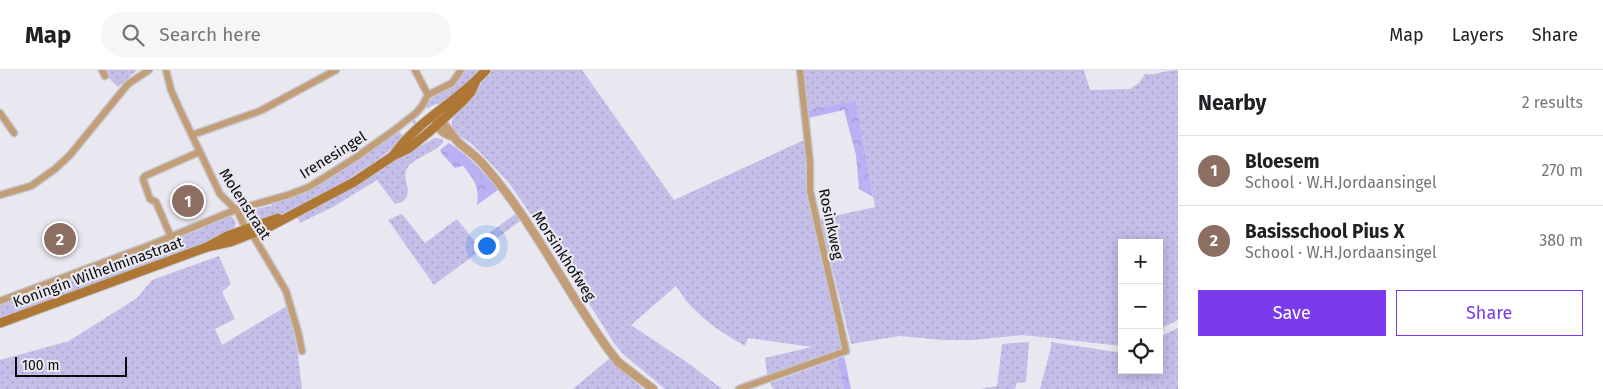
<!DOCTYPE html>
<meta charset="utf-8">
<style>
:root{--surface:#fff;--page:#f6f6f6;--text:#202124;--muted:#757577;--line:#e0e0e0;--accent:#7c3aed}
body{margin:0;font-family:"Fira Sans",sans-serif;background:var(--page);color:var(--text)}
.controls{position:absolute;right:15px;bottom:15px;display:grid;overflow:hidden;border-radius:0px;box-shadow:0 2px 12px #0003}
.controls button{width:45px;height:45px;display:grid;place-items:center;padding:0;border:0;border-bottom:1px solid var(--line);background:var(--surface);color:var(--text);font:25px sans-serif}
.scale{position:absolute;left:15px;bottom:12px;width:112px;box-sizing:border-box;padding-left:5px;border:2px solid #0b0b0d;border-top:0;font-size:14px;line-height:18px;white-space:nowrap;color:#0b0b0d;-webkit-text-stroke:4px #e9e8f1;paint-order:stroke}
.you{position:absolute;left:486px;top:175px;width:18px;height:18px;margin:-12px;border:4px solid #fff;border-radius:50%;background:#1a73e8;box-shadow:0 0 0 8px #1a73e833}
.badge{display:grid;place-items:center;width:32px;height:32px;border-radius:50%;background:var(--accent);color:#fff;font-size:16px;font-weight:700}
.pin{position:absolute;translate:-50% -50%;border:2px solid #fff;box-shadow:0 1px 5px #0006}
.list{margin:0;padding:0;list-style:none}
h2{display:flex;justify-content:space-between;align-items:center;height:65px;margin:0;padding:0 20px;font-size:21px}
h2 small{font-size:16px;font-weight:400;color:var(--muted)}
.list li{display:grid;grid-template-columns:32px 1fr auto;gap:15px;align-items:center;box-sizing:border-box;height:70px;padding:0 20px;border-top:1px solid var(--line)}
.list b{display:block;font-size:19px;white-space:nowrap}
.list p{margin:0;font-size:16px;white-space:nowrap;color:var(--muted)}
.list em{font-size:16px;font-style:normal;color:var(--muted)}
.actions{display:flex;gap:10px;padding:15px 20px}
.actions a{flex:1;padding:11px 0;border:1px solid var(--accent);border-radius:0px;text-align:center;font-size:18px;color:var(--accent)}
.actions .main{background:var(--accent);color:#fff}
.icon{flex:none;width:28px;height:28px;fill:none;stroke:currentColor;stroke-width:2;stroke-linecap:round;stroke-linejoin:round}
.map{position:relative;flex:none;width:1178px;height:319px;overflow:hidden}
header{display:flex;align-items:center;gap:30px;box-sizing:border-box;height:70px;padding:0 25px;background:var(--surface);border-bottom:1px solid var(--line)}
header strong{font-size:24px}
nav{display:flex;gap:28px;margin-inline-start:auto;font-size:18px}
.search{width:350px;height:45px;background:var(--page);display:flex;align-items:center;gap:12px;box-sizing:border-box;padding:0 18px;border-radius:28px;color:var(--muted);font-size:19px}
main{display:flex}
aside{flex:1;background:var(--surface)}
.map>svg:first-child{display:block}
.grass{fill:url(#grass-dots)}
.forest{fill:url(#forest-crowns)}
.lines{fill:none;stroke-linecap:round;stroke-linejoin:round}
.minor-casing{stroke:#c5c5cd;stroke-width:9}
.tertiary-casing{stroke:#c5c5cd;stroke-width:10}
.secondary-casing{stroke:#c5c5cd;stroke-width:11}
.minor{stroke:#c39d75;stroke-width:6}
.tertiary{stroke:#c39d75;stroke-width:8}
.secondary{stroke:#ae7736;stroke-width:9}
.labels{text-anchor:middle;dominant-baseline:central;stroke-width:4.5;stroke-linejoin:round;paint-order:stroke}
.street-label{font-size:15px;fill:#0b0b0d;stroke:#e9e8f1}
</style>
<header>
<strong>Map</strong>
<div class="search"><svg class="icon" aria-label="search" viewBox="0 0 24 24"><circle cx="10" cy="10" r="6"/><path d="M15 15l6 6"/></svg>Search here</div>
<nav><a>Map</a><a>Layers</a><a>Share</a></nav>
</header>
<main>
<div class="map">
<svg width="1178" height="319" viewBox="0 0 1178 319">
<defs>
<pattern id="grass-dots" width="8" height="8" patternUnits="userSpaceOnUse" patternTransform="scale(1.25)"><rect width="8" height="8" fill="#c4bee9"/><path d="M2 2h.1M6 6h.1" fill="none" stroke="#a7a2c7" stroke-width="1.8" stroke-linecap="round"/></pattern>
<pattern id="forest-crowns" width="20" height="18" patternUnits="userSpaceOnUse" patternTransform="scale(1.25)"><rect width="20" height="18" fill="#bab0f4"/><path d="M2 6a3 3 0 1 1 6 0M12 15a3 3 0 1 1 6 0" fill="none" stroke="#9f96d0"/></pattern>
</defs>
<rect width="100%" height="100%" fill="#e9e8f1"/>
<!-- grass -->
<g class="grass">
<path d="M 104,0 L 137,0 L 118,17 L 106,5 Z"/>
<path d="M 464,0 L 482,0 L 464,17 L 440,35 L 436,34 L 428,38 L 426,36 C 435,20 455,19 464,0 Z"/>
<path d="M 493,0 L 582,0 L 674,130 L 804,70 L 807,91 L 806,122 L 842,275 L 841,279 L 767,305 L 765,288 L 812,277 L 748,268 L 745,276 C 726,265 708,254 693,238 C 686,232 681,223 676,216 L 631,255 L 691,295 L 722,319 L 665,319 L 623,284 L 614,273 L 545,165 L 509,113 L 472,74 L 456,64 L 452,58 L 452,51 L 455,44 Z"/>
<path d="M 801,0 L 1084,0 L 1090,20 L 1130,19 L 1139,13 L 1145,4 C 1158,5 1166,0 1178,0 L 1178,250 L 1159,259 L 1159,173 L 1122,173 L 1122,276 L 1023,265 L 973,270 L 943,270 L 900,266 L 851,274 L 820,149 L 875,137 L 856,32 L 807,40 Z"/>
<path d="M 414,49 L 419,56 C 387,85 353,108 315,128 C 298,136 281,145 262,151 L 261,149 C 252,151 250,148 246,140 L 248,138 L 250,140 L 271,136 L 273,133 C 320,119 359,88 399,61 L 403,66 L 415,56 L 412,51 Z"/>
<path d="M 434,68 L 443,69 L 443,72 C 435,84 410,88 406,101 C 403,111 414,124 402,132 C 400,133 397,133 395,134 L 377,110 L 333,137 L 300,153 L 297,146 L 322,134 Z"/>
<path d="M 402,144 L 425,173 L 457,149 L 476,173 L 515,144 L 520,151 L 434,215 L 388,150 Z"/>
<path d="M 227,146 C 233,146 234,148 236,153 L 232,162 L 173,185 L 0,248 L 0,234 L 199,160 Z"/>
<path d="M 219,186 L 231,214 L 222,222 L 235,249 L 215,259 L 222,275 L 287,236 L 297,278 L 302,319 L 0,319 L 0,290 L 69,271 L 137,228 L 152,210 Z"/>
<path d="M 1178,258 L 1178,319 L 1040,319 L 1051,277 L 1051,272 L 1122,283 L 1122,300 L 1159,300 L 1159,267 Z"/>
<path d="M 1029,272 L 1026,312 L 1017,313 L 1015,319 L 980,319 L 997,316 L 1002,274 Z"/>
<path d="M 610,288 L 643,319 L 573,319 Z"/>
<path d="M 837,289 L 844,319 L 773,319 L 770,313 Z"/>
</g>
<!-- forest -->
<g class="forest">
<path d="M 856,31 L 873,127 L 859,119 L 856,85 L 844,40 L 808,48 L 807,40 Z"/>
<path d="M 449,73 C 469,86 484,102 498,120 L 477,135 C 480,118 474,109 463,96 L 455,98 L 442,84 L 440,80 Z"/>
<path d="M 844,287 L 845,290 L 851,319 L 844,319 L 837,289 Z"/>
</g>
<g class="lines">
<defs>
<g id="minor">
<path d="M 102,0 L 105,6"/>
<path d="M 166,0 L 171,20 L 179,38 L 220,124 L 238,142 L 244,155 L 254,167 L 286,221 L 298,262 L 302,281"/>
<path d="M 428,25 L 452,13 L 461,0"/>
<path d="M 0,43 L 14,63"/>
<path d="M 192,65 L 260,41 L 336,0"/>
<path d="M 0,125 L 31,116 L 55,99 L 70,85 L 128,14 L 149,0"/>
<path d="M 171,167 L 156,132 L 150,129 L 143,109 L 145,106 L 199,82"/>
<path d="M 0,231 L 153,174 L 235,140 L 288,125 L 309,117 L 355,88 L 393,61 L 416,43 L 422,36 L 428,25 L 415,0"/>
<path d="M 739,319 L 846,281 L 810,121 L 810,93 L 800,0"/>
</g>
<g id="tertiary">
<path d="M 436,48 C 447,54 450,64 459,73 C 466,79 475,85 482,93 C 532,149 564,218 608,279 L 618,292 L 653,319"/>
<path d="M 435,50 C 438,59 443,64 452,66"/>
</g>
<g id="secondary">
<path d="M 393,86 C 416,51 459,31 486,0"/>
<path d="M 207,177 L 230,172 L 269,157 L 354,112 L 393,86 L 408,79 L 429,62 L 461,33 L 471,22 L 475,13"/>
<path d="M 0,253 L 207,177 L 227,166 L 278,148"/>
</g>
</defs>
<!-- minor casing -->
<use href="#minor" class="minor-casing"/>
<!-- tertiary casing -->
<use href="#tertiary" class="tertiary-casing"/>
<!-- secondary casing -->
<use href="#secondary" class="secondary-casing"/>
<!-- minor -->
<use href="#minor" class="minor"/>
<!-- tertiary -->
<use href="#tertiary" class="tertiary"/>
<!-- secondary -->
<use href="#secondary" class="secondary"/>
</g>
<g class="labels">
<!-- street labels -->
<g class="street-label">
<text transform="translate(333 85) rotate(-32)">Irenesingel</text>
<text transform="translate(245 134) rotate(57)">Molenstraat</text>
<text transform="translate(831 154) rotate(78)">Rosinkweg</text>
<text transform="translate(564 186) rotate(57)">Morsinkhofweg</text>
<text transform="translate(98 202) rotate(-20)">Koningin Wilhelminastraat</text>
</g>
</g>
</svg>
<div class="controls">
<button>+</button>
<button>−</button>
<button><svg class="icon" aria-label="locate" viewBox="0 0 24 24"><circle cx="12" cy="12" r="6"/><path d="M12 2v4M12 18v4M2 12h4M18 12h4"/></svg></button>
</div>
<div class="scale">100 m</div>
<div class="you"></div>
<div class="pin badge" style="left:188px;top:131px;background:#8d6e63">1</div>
<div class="pin badge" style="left:60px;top:169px;background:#8d6e63">2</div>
</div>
<aside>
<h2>Nearby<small>2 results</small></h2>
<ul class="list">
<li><span class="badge" style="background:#8d6e63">1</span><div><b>Bloesem</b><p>School · W.H.Jordaansingel</p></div><em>270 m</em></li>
<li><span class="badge" style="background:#8d6e63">2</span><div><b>Basisschool Pius X</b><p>School · W.H.Jordaansingel</p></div><em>380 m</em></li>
</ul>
<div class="actions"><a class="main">Save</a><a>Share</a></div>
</aside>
</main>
